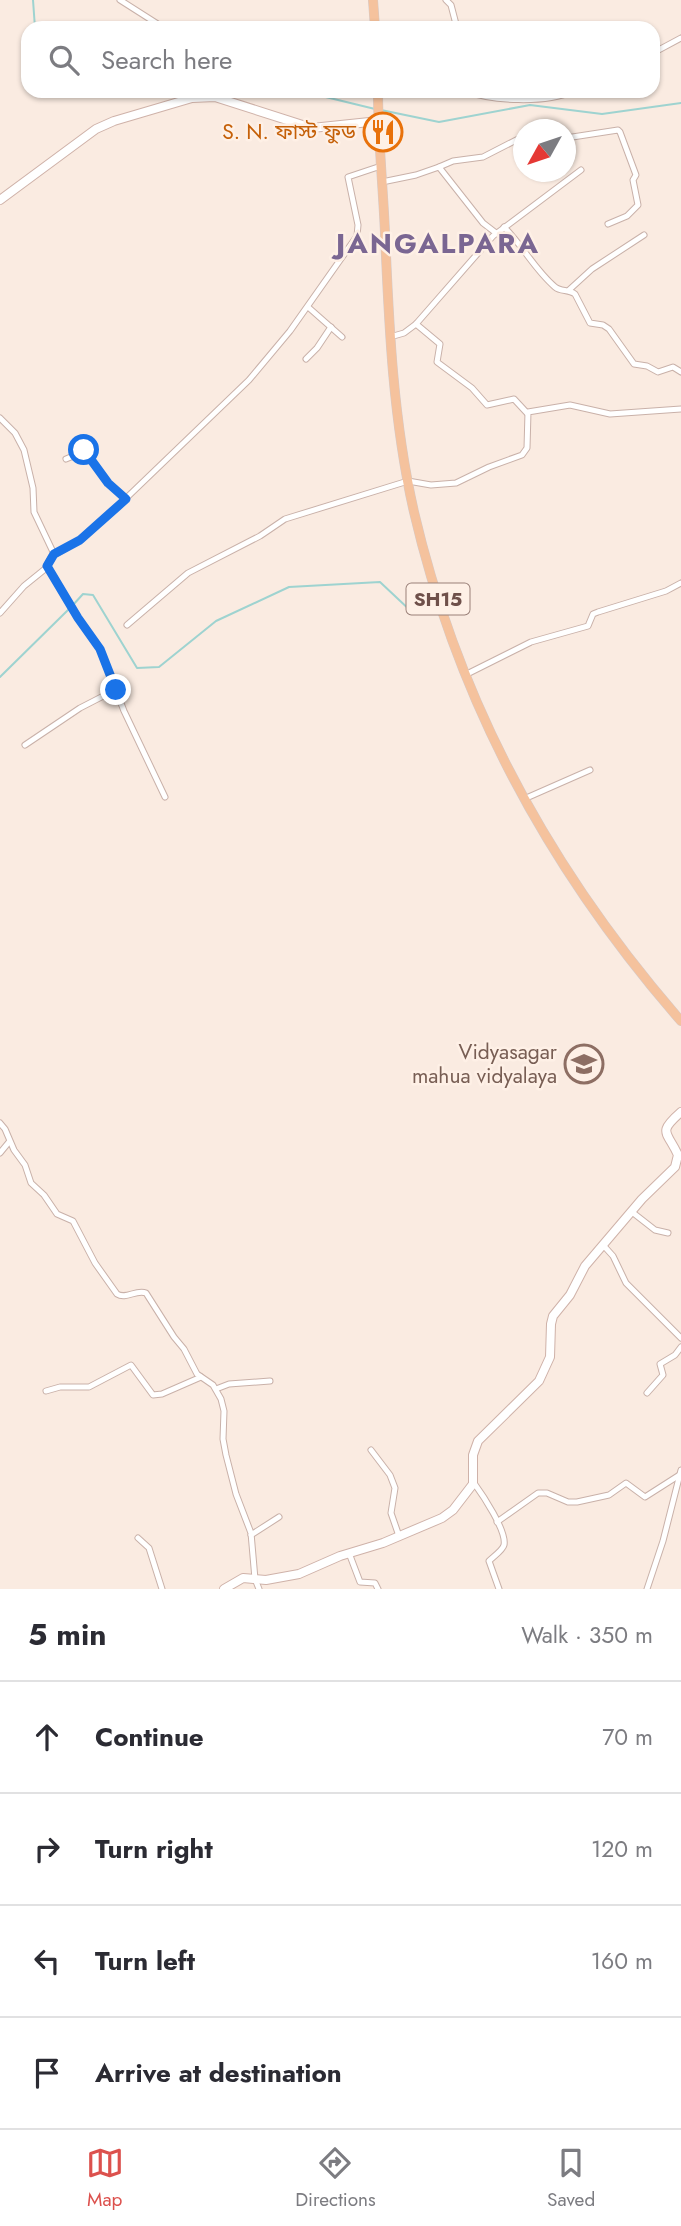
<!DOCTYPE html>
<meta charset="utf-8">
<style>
:root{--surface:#fff;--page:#f2f2f3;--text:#2b2b33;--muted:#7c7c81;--line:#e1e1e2;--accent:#dc514d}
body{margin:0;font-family:Jost,"Noto Sans Bengali",sans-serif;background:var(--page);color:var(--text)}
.compass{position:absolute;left:513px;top:119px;width:63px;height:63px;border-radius:50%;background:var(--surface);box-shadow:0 2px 5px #0004;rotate:230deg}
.stop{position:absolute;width:21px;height:21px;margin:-16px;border:5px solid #1a73e8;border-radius:50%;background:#fff}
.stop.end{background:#1a73e8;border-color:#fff;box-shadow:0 2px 7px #0008}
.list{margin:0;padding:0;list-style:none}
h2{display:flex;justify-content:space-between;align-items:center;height:91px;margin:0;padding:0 28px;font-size:30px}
h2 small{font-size:23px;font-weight:400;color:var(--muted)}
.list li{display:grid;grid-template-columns:46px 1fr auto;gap:21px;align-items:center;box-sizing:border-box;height:112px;padding:0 28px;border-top:2px solid var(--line)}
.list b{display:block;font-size:26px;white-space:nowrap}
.list em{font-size:23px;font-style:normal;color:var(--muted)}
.icon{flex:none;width:38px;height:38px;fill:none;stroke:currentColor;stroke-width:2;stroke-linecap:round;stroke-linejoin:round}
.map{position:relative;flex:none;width:681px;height:1589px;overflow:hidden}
.search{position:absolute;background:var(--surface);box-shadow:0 2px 5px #0004;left:21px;right:21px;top:21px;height:77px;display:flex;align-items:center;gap:18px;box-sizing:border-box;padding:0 24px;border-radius:21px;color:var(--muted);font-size:26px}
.sheet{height:539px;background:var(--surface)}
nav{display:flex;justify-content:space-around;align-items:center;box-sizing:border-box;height:98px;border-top:2px solid var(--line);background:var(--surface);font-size:19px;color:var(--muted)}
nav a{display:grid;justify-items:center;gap:4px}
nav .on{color:var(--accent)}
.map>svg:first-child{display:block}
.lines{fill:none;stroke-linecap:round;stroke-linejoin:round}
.stream{stroke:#9ed3d0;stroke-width:2}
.street-casing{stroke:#c9b1a9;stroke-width:7}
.secondary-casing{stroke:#cfb2a9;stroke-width:10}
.primary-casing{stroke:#d4cac9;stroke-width:10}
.street{stroke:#fff;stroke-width:5}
.secondary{stroke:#fff;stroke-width:8}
.primary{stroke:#f5c29d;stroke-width:9}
.route{stroke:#1a73e8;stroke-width:9}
.labels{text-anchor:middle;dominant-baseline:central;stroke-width:5;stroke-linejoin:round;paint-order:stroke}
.shield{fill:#fef0e6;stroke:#9a8079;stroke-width:2}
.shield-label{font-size:19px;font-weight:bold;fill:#6f504a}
.food-label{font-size:21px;fill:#c56008;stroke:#fef0e6;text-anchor:end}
.education-label{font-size:21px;fill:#785e54;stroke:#fef0e6;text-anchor:end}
.district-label{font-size:28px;font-weight:bold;letter-spacing:2px;fill:#7a6692;stroke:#fef0e6}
</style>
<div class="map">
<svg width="681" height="1589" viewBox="0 0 681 1589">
<rect width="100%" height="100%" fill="#faebe1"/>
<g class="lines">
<!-- stream -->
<g class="stream">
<path d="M 33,0 L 35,28"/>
<path d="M 301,91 L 375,109"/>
<path d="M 381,110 L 439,122 L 530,105 L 602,114 L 681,103"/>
<path d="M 73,605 L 83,594 L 93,595 L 137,668 L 159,667 L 216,621 L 289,587 L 380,582 L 413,613"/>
<path d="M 0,677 L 69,609"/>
</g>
<defs>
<g id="street">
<path d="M 120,0 L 164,28"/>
<path d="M 446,0 L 451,5 L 457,28"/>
<path d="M 653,53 L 681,38"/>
<path d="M 464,91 C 493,101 545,104 573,91"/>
<path d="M 566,138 L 618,130 L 620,132 L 636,175 L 633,180 L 638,205 L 627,216 L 608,224"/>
<path d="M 439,167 L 453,161 L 483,157 L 524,136"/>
<path d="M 382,182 L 416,175 L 439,167 L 483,223 L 496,233"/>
<path d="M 504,227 C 523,246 535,270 555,287 C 561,292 568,289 575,294 L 590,323 L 603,325 L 609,329 L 634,364 L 647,366 L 658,372 L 673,367 L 681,372"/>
<path d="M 569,290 L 592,269 L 644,235"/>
<path d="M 308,307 L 342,337"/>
<path d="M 416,324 L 440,344 L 437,362 L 472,388 L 487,405 L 514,399 L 527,413"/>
<path d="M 390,337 L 404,333 L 416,324 L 493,236 L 581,170"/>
<path d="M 306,359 L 317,348 L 331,327"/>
<path d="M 0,418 L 15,433 L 24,450 L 33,488 L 34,512 L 54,554"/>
<path d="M 66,459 L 85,451 L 108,483 L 126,499"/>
<path d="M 47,566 L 78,618 L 100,649 L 124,711 L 165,797"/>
<path d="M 0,613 L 24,586 L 45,569 L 51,557 L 80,540 L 119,505 L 249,380 L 290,331 L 357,236 L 358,225 L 348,177 L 381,166"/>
<path d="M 127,625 L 188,573 L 260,536 L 285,519 L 408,481 L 431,485 L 456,483 L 489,467 L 522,455 L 527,448 L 528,412 L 570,405 L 610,414 L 681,409"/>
<path d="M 465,675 L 531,642 L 588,626 L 593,614 L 598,612 L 666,591 L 681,583"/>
<path d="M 25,745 L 80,708 L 115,690"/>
<path d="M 524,799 L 590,770"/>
<path d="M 0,1123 L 5,1129 L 14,1150 L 25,1165 L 31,1183 L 44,1195 L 57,1214 L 73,1221 L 95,1263 L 117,1294 C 126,1300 136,1289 146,1293 L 174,1337 L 184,1349 L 197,1374 L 213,1385 L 221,1399 L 224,1411 L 223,1439 L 226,1455 L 236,1494 L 251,1533 L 255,1579 L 259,1589"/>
<path d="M 0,1153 L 9,1142"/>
<path d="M 632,1212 L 655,1230 L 668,1233"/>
<path d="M 603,1245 L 613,1256 L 626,1283 L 681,1338"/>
<path d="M 216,1389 L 229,1384 L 270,1381"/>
<path d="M 46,1391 L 60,1387 L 89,1387 L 131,1365 L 153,1395 L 162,1394 L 201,1377"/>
<path d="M 647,1393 L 663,1375 L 660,1364 L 675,1355 L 681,1347"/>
<path d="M 371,1450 L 390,1475 L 395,1488 L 391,1513 L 399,1536"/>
<path d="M 474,1483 C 482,1494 507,1531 504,1545 C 503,1550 493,1557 489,1561 L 499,1589"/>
<path d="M 497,1522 L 538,1493 L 547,1493 L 568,1502 L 577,1502 L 609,1495 L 626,1483 L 645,1497 L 681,1474"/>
<path d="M 251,1535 L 279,1517"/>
<path d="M 138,1538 L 149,1548 L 162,1589"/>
<path d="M 349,1553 L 360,1582 L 375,1583 L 378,1589"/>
<path d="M 647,1589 L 663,1541 L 681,1470"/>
</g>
<g id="secondary">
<path d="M 0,200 L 96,129 L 114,121 L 192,98 L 215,97 L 312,128 L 379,121"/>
<path d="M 224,1589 L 243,1578 L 266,1580 L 299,1574 L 340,1556 L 383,1543 L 442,1518 L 453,1510 L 473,1484 L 473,1455 L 478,1441 L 539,1381 L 550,1357 L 551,1324 L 553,1316 L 570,1295 L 585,1266 L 642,1199 L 675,1167 L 678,1155 C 667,1131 657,1133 681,1112"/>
</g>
<g id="primary">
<path d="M 373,0 L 375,28"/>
<path d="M 378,91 C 378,139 383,186 385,233 C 389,327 393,420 414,512 C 459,705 551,872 681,1021"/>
</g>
</defs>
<!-- street casing -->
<use href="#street" class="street-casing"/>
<!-- secondary casing -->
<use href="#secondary" class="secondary-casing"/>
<!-- primary casing -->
<use href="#primary" class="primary-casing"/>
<!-- street -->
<use href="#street" class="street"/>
<!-- secondary -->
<use href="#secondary" class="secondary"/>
<!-- primary -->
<use href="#primary" class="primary"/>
</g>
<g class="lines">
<!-- route -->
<path class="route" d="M 84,450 L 108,483 L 126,499 L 80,540 L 54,554 L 47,566 L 78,618 L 100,649 L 116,690"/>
</g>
<!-- icons -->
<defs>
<symbol id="restaurant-ring" viewBox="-11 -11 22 22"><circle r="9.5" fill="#fef0e6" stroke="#e8710a" stroke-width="1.5"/><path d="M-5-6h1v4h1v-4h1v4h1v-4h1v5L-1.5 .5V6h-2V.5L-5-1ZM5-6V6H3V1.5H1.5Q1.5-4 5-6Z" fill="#e8710a"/></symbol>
<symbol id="university-ring" viewBox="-11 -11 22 22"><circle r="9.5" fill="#fef0e6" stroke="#8d6e63" stroke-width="1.5"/><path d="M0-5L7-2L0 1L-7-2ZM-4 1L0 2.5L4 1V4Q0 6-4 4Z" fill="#8d6e63"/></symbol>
</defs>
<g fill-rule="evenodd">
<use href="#restaurant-ring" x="361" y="110" width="44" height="44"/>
<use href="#university-ring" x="562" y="1042" width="44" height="44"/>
</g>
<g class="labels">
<!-- shield labels -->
<rect class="shield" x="406.5" y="583.5" width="63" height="31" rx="5"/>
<g class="shield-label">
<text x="438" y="599">SH15</text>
</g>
<!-- food labels -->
<g class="food-label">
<text x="356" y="132">S. N. ফাস্ট ফুড</text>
</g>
<!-- education labels -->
<g class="education-label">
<text x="557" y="1052">Vidyasagar<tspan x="557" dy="24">mahua vidyalaya</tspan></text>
</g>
<!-- district labels -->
<g class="district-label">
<text x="438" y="243">JANGALPARA</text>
</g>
</g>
</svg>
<svg class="compass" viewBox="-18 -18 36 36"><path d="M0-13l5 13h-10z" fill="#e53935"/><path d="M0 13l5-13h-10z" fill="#7c7c81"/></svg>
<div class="stop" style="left:84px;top:450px"></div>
<div class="stop end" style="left:116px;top:690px"></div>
<div class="search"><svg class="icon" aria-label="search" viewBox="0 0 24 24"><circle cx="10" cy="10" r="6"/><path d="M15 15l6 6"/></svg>Search here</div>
</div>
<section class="sheet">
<h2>5 min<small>Walk · 350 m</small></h2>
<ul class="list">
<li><svg class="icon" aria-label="ahead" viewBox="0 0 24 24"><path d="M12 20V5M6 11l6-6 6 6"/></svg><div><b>Continue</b></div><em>70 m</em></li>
<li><svg class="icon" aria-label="right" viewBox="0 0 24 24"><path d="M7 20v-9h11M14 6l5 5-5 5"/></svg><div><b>Turn right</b></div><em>120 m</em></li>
<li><svg class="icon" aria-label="left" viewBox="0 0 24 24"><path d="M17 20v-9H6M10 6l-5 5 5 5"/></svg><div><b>Turn left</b></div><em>160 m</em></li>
<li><svg class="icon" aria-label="arrive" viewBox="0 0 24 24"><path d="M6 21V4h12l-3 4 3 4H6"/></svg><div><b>Arrive at destination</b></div></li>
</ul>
</section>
<nav>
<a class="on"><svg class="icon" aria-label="map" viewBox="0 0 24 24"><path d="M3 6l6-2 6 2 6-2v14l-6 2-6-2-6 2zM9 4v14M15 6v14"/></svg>Map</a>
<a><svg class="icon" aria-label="directions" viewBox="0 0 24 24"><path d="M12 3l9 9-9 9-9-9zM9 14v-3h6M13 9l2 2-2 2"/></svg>Directions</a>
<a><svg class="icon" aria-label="saved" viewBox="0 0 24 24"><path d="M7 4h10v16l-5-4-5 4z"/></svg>Saved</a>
</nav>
